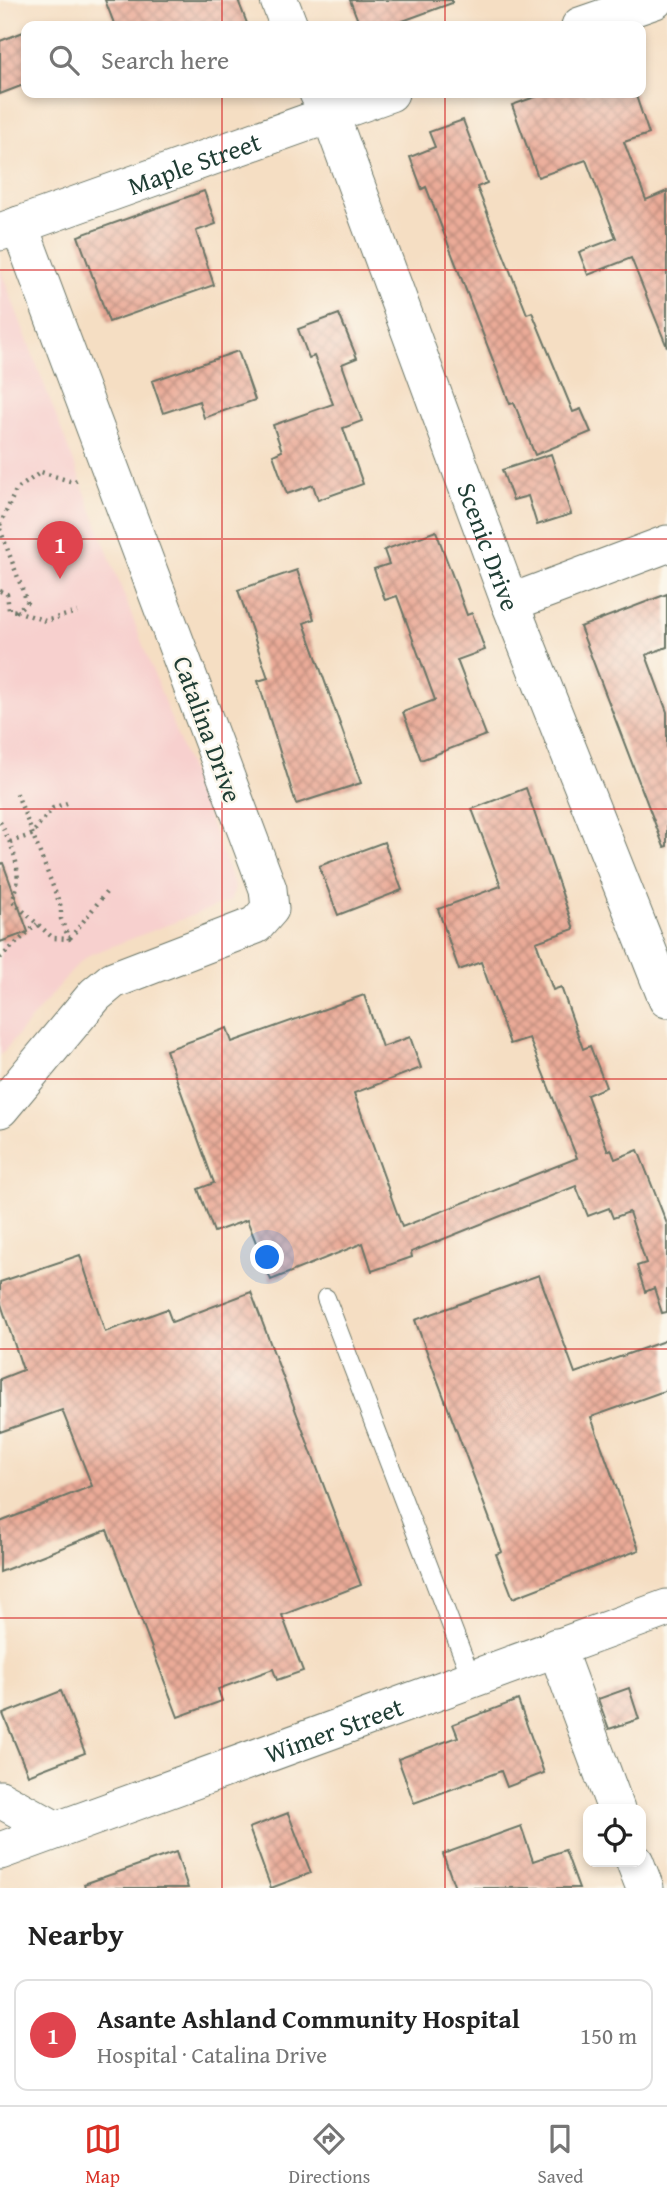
<!DOCTYPE html>
<meta charset="utf-8">
<style>
:root{--surface:#fff;--page:#f6f6f6;--text:#222;--muted:#767676;--line:#e0e0e0;--accent:#d93025}
body{margin:0;font-family:"Gentium Book Plus",serif;background:var(--page);color:var(--text)}
.controls{position:absolute;right:21px;bottom:21px;display:grid;overflow:hidden;border-radius:14px;box-shadow:0 4px 10px #0003}
.controls button{width:63px;height:63px;display:grid;place-items:center;padding:0;border:0;border-bottom:2px solid var(--line);background:var(--surface);color:var(--text);font:35px sans-serif}
.you{position:absolute;left:268px;top:1258px;width:24px;height:24px;margin:-18px;border:5px solid #fff;border-radius:50%;background:#1a73e8;box-shadow:0 0 0 10px #1a73e833}
.badge{display:grid;place-items:center;width:46px;height:46px;border-radius:50%;background:var(--accent);color:#fff;font-size:23px;font-weight:700}
.pin{position:absolute;translate:-50% -58px;filter:drop-shadow(0 2px 4px #0008)}
.pin::after{content:'';position:absolute;top:37px;width:24px;height:21px;background:inherit;clip-path:polygon(0 0,100% 0,50% 100%)}
.list{margin:0;padding:0;list-style:none}
h2{display:flex;justify-content:space-between;align-items:center;height:91px;margin:0;padding:0 28px;font-size:30px}
h2 small{font-size:23px;font-weight:400;color:var(--muted)}
.list li{display:grid;grid-template-columns:46px 1fr auto;gap:21px;align-items:center;box-sizing:border-box;height:112px;margin:0 14px 14px;padding:0 14px;border:2px solid var(--line);border-radius:14px}
.list b{display:block;font-size:26px;white-space:nowrap}
.list p{margin:0;font-size:23px;white-space:nowrap;color:var(--muted)}
.list em{font-size:23px;font-style:normal;color:var(--muted)}
.icon{flex:none;width:38px;height:38px;fill:none;stroke:currentColor;stroke-width:2;stroke-linecap:round;stroke-linejoin:round}
.map{position:relative;flex:none;width:667px;height:1888px;overflow:hidden}
.search{position:absolute;background:var(--surface);box-shadow:0 4px 10px #0003;left:21px;right:21px;top:21px;height:77px;display:flex;align-items:center;gap:18px;box-sizing:border-box;padding:0 24px;border-radius:14px;color:var(--muted);font-size:26px}
.sheet{height:217px;background:var(--surface)}
nav{display:flex;justify-content:space-around;align-items:center;box-sizing:border-box;height:98px;border-top:2px solid var(--line);background:var(--surface);font-size:19px;color:var(--muted)}
nav a{display:grid;justify-items:center;gap:4px}
nav .on{color:var(--accent)}
.map>svg:first-child{display:block}
.built{fill:#f7d0ce}
.building{fill:url(#building-cross-hatch)}
.lines{fill:none;stroke-linecap:round;stroke-linejoin:round}
.lane-casing{stroke:#6a7566;stroke-width:20}
.street-casing{stroke:#6a7566;stroke-width:39}
.path{stroke:#6a7566;stroke-width:4.5;stroke-dasharray:2 5;stroke-linecap:butt}
.lane{stroke:#fff;stroke-width:18}
.street{stroke:#fff;stroke-width:37}
.grid{fill:none;stroke:#d62828;stroke-width:2;stroke-opacity:0.55}
.labels{text-anchor:middle;dominant-baseline:central;stroke-width:5;stroke-linejoin:round;paint-order:stroke}
.street-label{font-size:26px;fill:#1f3d34;stroke:#fbf7ec}
</style>
<div class="map">
<svg width="667" height="1888" viewBox="0 0 667 1888">
<defs>
<pattern id="building-cross-hatch" width="8" height="8" patternUnits="userSpaceOnUse" patternTransform="scale(1.75)"><rect width="8" height="8" fill="#ebab98"/><path d="M0 0l8 8M0 8l8-8" fill="none" stroke="#be8c7d"/></pattern>
</defs>
<rect width="100%" height="100%" fill="#fbf7ec"/>
<filter id="ink" filterUnits="userSpaceOnUse"><feTurbulence type="fractalNoise" baseFrequency=".0143" numOctaves="2"/><feDisplacementMap in="SourceGraphic" scale="14" xChannelSelector="R" yChannelSelector="G"/><feConvolveMatrix kernelMatrix="1 2 1 2 8 2 1 2 1" color-interpolation-filters="sRGB"/></filter>
<filter id="wash" filterUnits="userSpaceOnUse"><feTurbulence type="fractalNoise" baseFrequency=".00686" numOctaves="4" result="noise"/><feDisplacementMap in="SourceGraphic" scale="28" xChannelSelector="R" yChannelSelector="G"/><feGaussianBlur stdDeviation="1.57" result="paint"/><feColorMatrix in="noise" values="0 0 0 0 0 0 0 0 0 0 0 0 0 0 0 0 0 1.4 0 .05"/><feComposite in="paint" operator="in"/></filter>
<g filter="url(#wash)">
<rect width="100%" height="100%" fill="#f5dec3"/>
<!-- built -->
<path class="built" d="M 0,268 L 235,888 L 230,901 L 89,955 L 78,964 L 0,1056 Z"/>
<g id="blocks">
<!-- building -->
<g class="building">
<path d="M 105,0 L 238,0 L 248,26 L 115,26 Z"/>
<path d="M 350,0 L 452,0 L 452,3 L 389,26 L 360,26 Z"/>
<path d="M 26,31 L 26,84 L 0,94 L 0,41 Z"/>
<path d="M 546,93 L 635,93 L 649,134 L 624,142 L 646,200 L 667,191 L 667,347 L 631,258 L 588,275 L 579,252 L 616,238 L 586,160 L 538,177 L 512,105 Z"/>
<path d="M 463,120 L 487,183 L 477,187 L 527,314 L 532,312 L 573,412 L 581,409 L 591,432 L 535,455 L 514,403 L 510,404 L 426,187 L 422,189 L 410,157 L 435,147 L 429,132 Z"/>
<path d="M 204,191 L 216,224 L 196,231 L 214,285 L 109,322 L 78,236 Z"/>
<path d="M 339,314 L 357,358 L 342,364 L 362,421 L 343,428 L 363,484 L 318,500 L 313,485 L 287,494 L 273,455 L 282,451 L 273,425 L 333,404 L 314,356 L 309,358 L 298,329 Z"/>
<path d="M 238,351 L 255,400 L 204,418 L 199,401 L 163,413 L 152,381 Z"/>
<path d="M 551,454 L 571,514 L 537,525 L 528,496 L 513,500 L 502,470 Z"/>
<path d="M 436,531 L 467,615 L 472,613 L 485,650 L 457,660 L 486,735 L 421,760 L 403,712 L 435,700 L 397,596 L 385,600 L 374,569 L 389,564 L 384,550 Z"/>
<path d="M 297,570 L 314,619 L 304,623 L 361,783 L 296,804 L 258,681 L 268,678 L 238,590 Z"/>
<path d="M 667,594 L 667,647 L 646,655 L 667,712 L 667,846 L 664,847 L 580,627 Z"/>
<path d="M 526,788 L 574,929 L 536,942 L 553,990 L 561,987 L 583,1049 L 590,1046 L 606,1087 L 587,1095 L 608,1151 L 611,1149 L 615,1159 L 638,1150 L 667,1224 L 667,1312 L 662,1313 L 654,1288 L 645,1292 L 637,1266 L 646,1263 L 629,1212 L 613,1218 L 609,1208 L 588,1216 L 576,1186 L 411,1252 L 412,1257 L 372,1271 L 363,1243 L 271,1280 L 247,1220 L 214,1232 L 198,1189 L 214,1183 L 166,1050 L 227,1028 L 232,1042 L 364,995 L 382,1047 L 410,1037 L 421,1068 L 354,1093 L 402,1227 L 577,1158 L 529,1038 L 510,1044 L 481,962 L 459,970 L 438,909 L 501,886 L 472,809 Z"/>
<path d="M 384,842 L 402,890 L 338,915 L 319,866 Z"/>
<path d="M 3,863 L 28,932 L 0,942 L 0,864 Z"/>
<path d="M 80,1255 L 105,1332 L 167,1309 L 172,1322 L 251,1292 L 361,1585 L 282,1615 L 303,1671 L 277,1680 L 273,1669 L 218,1689 L 222,1701 L 178,1717 L 107,1530 L 0,1572 L 0,1522 L 92,1486 L 62,1410 L 0,1432 L 0,1379 L 23,1370 L 0,1301 L 0,1282 Z"/>
<path d="M 539,1275 L 575,1373 L 667,1340 L 667,1390 L 591,1417 L 639,1550 L 513,1598 L 496,1554 L 502,1552 L 415,1320 Z"/>
<path d="M 629,1688 L 639,1719 L 609,1729 L 598,1699 Z"/>
<path d="M 61,1691 L 85,1753 L 28,1775 L 3,1714 Z"/>
<path d="M 518,1700 L 544,1773 L 507,1787 L 501,1771 L 414,1803 L 398,1759 L 458,1737 L 453,1724 Z"/>
<path d="M 288,1813 L 311,1873 L 271,1888 L 249,1828 Z"/>
<path d="M 521,1826 L 533,1861 L 565,1850 L 579,1888 L 455,1888 L 443,1854 Z"/>
<path d="M 176,1852 L 188,1888 L 85,1888 L 84,1884 Z"/>
</g>
</g>
</g>
<g filter="url(#ink)">
<use href="#blocks" fill-opacity="0" stroke="#6a7566" stroke-width="2"/>
<g class="lines">
<defs>
<path id="lane" d="M 326,1298 L 471,1677"/>
<g id="street">
<path d="M 279,0 L 289,26"/>
<path d="M 580,26 L 655,0"/>
<path id="s1" d="M 318,93 L 330,114 L 510,603 L 667,999"/>
<path id="s2" d="M 0,232 L 390,93"/>
<path d="M 510,603 L 667,544"/>
<path d="M 0,1109 L 95,995 L 113,980 L 256,925 L 270,909 L 268,889 L 19,225"/>
<path d="M 556,1647 L 616,1809"/>
<path d="M 0,1799 L 56,1830"/>
<path id="s3" d="M 0,1851 L 667,1608"/>
<path d="M 635,1862 L 645,1888"/>
</g>
</defs>
<!-- lane casing -->
<use href="#lane" class="lane-casing"/>
<!-- street casing -->
<use href="#street" class="street-casing"/>
<!-- path -->
<g class="path">
<path d="M 0,525 L 16,490 L 41,472 L 73,482 L 79,479"/>
<path d="M 0,529 L 27,602 L 17,611 L 45,621 L 77,612"/>
<path d="M 0,591 L 7,594 L 9,610 L 17,611"/>
<path d="M 0,822 C 13,846 25,875 12,901 L 53,938 L 69,939 L 61,919 L 61,907 L 15,789"/>
<path d="M 10,842 L 31,835 L 53,808 L 67,803"/>
<path d="M 70,938 L 108,890"/>
<path d="M 0,958 L 37,924"/>
</g>
<!-- lane -->
<use href="#lane" class="lane"/>
<!-- street -->
<use href="#street" class="street"/>
</g>
</g>
<!-- grid -->
<path class="grid" d="M 222,0 L 222,26M 445,0 L 445,26M 222,93 L 222,1888M 445,93 L 445,1888M 0,270 L 667,270M 0,539 L 667,539M 0,809 L 667,809M 0,1079 L 667,1079M 0,1349 L 667,1349M 0,1618 L 667,1618"/>
<g class="labels">
<!-- street labels -->
<g class="street-label">
<text stroke="none"><textPath href="#s2" startOffset="206">Maple Street</textPath></text>
<text stroke="none"><textPath href="#s1" startOffset="485">Scenic Drive</textPath></text>
<text transform="translate(208 729) rotate(70)">Catalina Drive</text>
<text stroke="none"><textPath href="#s3" startOffset="355">Wimer Street</textPath></text>
</g>
</g>
</svg>
<div class="controls">
<button><svg class="icon" aria-label="locate" viewBox="0 0 24 24"><circle cx="12" cy="12" r="6"/><path d="M12 2v4M12 18v4M2 12h4M18 12h4"/></svg></button>
</div>
<div class="you"></div>
<div class="pin badge" style="left:60px;top:579px;background:#e0444e">1</div>
<div class="search"><svg class="icon" aria-label="search" viewBox="0 0 24 24"><circle cx="10" cy="10" r="6"/><path d="M15 15l6 6"/></svg>Search here</div>
</div>
<section class="sheet">
<h2>Nearby<small></small></h2>
<ul class="list">
<li><span class="badge" style="background:#e0444e">1</span><div><b>Asante Ashland Community Hospital</b><p>Hospital · Catalina Drive</p></div><em>150 m</em></li>
</ul>
</section>
<nav>
<a class="on"><svg class="icon" aria-label="map" viewBox="0 0 24 24"><path d="M3 6l6-2 6 2 6-2v14l-6 2-6-2-6 2zM9 4v14M15 6v14"/></svg>Map</a>
<a><svg class="icon" aria-label="directions" viewBox="0 0 24 24"><path d="M12 3l9 9-9 9-9-9zM9 14v-3h6M13 9l2 2-2 2"/></svg>Directions</a>
<a><svg class="icon" aria-label="saved" viewBox="0 0 24 24"><path d="M7 4h10v16l-5-4-5 4z"/></svg>Saved</a>
</nav>
